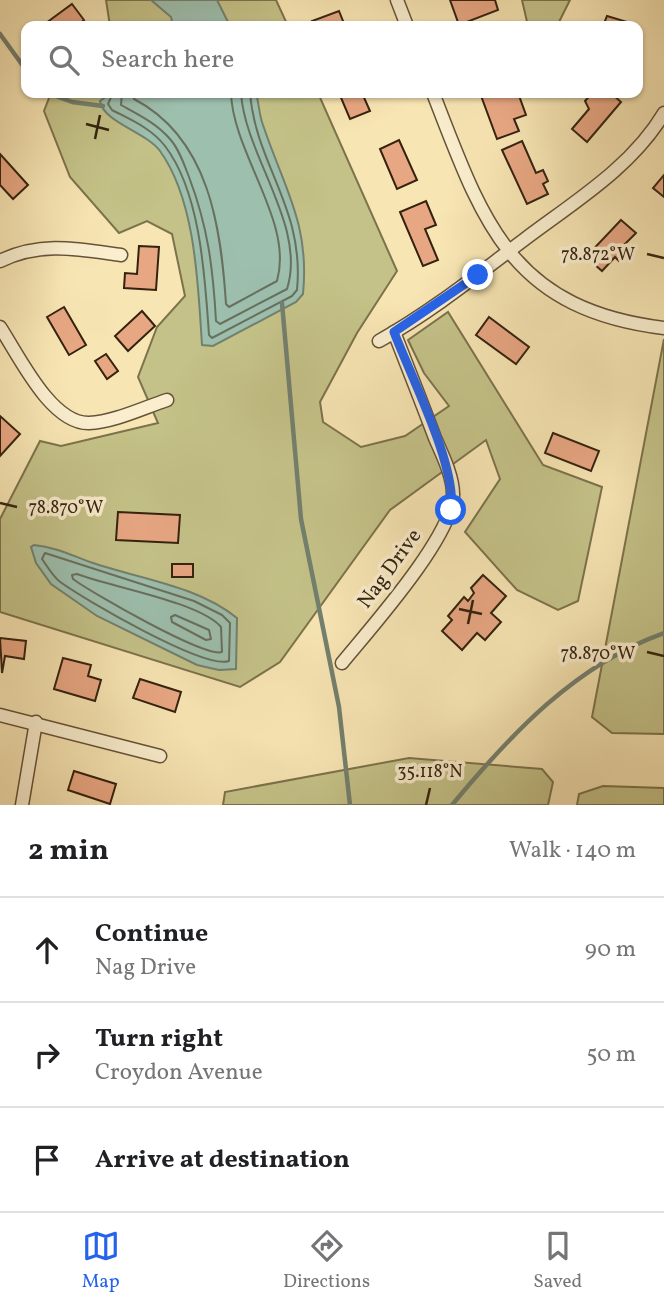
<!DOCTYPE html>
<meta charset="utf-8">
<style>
:root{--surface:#fff;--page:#f6f6f6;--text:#202124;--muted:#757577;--line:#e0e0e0;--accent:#2563eb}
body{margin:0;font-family:Vollkorn,serif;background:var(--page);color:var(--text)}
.stop{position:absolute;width:21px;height:21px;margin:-16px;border:5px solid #2563eb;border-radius:50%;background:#fff}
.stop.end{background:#2563eb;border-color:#fff;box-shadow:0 2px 7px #0008}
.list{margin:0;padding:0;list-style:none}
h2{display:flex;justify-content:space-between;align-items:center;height:91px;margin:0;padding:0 28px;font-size:30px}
h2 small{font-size:23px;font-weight:400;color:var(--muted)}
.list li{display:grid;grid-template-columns:46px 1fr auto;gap:21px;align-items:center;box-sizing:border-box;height:105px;padding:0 28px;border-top:2px solid var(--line)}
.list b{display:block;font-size:26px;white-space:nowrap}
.list p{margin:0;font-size:23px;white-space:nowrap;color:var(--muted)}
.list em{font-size:23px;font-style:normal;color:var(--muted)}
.icon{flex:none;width:38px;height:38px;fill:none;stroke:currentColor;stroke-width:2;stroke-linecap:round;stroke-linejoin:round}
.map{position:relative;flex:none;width:664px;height:805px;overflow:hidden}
.search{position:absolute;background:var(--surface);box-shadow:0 2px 5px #0004;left:21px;right:21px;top:21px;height:77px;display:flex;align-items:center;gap:18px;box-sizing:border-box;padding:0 24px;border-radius:14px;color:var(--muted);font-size:26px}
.sheet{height:406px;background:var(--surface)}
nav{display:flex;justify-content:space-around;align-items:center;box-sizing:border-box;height:98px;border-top:2px solid var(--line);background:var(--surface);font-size:19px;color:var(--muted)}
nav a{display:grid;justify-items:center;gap:4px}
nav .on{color:var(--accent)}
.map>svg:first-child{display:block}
.green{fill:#c4c288;stroke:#7c724c;stroke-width:2}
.water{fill:#9dbfae;stroke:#73806e;stroke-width:2}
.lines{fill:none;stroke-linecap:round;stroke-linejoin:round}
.shore{stroke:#68705e;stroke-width:2}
.stream{stroke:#73806e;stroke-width:4.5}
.building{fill:#e8a783;stroke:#34220f;stroke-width:2}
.minor-casing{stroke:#655338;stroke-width:15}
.minor{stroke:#faeece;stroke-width:12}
.route{stroke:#2563eb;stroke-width:9}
.ticks{fill:none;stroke:#34220f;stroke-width:2.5}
.labels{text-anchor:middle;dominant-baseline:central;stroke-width:7;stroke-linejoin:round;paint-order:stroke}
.street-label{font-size:21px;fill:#34220f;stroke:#faeece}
.ticks-label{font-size:18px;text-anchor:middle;fill:#34220f;stroke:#faeece;stroke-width:7;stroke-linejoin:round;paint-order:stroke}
</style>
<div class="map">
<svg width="664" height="805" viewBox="0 0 664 805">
<rect width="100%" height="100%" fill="#f7e5b3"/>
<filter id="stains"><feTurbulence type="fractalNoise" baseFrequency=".00286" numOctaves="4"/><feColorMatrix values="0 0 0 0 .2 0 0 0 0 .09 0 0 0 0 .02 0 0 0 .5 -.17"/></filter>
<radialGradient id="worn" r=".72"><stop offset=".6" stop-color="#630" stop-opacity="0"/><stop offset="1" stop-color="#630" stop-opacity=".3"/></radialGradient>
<!-- green -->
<g class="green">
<path d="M 106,0 L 276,0 L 288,26 L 110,26 Z"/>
<path d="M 522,0 L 570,0 L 557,26 L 528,26 Z"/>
<path d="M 51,93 L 318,93 L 397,271 L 357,333 L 320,402 L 323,422 L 361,447 L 405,436 L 449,406 L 424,373 L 408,340 L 448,312 L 543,465 L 602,487 L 578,601 L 558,610 L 517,590 L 465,532 L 500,479 L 486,440 L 390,510 L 280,662 L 240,687 L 0,612 L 0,519 L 40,441 L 61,446 L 158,423 L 138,377 L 157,327 L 185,296 L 172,234 L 147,221 L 119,233 L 70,177 L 44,111 Z"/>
<path d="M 664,339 L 664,734 L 612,733 L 592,717 Z"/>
<path d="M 409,758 L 542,769 L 553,782 L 548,805 L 223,805 L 225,792 Z"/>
<path d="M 603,786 L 664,788 L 664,805 L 577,805 L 579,794 Z"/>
</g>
<!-- water -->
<g class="water">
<path d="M 151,0 L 217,0 L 230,26 L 173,26 L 171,17 Z"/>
<path d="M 111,93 L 256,93 C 259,103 259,115 263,125 C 284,188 310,224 303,294 L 296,302 L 213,346 L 202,345 C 198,286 196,201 160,151 C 146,132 103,122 100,101 Z"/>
<path d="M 34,545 C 55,547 71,555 90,562 C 139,579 196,585 237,618 L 236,669 L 219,670 L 197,665 L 97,616 L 51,584 L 36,563 L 31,547 Z"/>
</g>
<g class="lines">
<!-- shore -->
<g class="shore">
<path d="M 113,93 L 108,104 L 112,110 C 131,120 151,128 165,146 C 201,193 205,279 209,335 L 212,338 L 292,296 L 297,290 C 305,208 256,166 250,93"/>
<path d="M 122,93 L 121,105 C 139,115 156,123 170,139 C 179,149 184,164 189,177 C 208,227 213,268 216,321 L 220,324 L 287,289 C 307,226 245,156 241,93"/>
<path d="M 132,93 L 134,99 C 209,138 221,227 226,304 L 229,307 L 277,281 C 294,222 233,154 231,93"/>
<path d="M 45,553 L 194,601 L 222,615 L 230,623 L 229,661 C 205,670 83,599 59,581 C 52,575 47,566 42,559 Z"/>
<path d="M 77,574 C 111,587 200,602 221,627 L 222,652 C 205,658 92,593 73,579 L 72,575 Z"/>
<path d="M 175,615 L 209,630 L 211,639 L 206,640 L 172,622 L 171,617 Z"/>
</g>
<!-- stream -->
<g class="stream">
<path d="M 0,34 L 26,70"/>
<path d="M 48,93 L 72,102 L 103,106"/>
<path d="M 282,303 L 301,519 L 339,707 L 350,805"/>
<path d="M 452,805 C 510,735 576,664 664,633"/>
</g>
</g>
<!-- building -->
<g class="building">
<path d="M 450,0 L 495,0 L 498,10 L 459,25 Z"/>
<path d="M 72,4 L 84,20 L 77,26 L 42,26 Z"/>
<path d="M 339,11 L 345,26 L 314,26 L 312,21 Z"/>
<path d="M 607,16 L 634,24 L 633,26 L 603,26 Z"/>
<path d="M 339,93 L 362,93 L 370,111 L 350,119 Z"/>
<path d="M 480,93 L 518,93 L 526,115 L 514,119 L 519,131 L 497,139 Z"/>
<path d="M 592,93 L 611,93 L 621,102 L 587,142 L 572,129 L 589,109 L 585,101 Z"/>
<path d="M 399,140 L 417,180 L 397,189 L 380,149 Z"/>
<path d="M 522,141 L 536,173 L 543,170 L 548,181 L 543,184 L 548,194 L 527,204 L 502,150 Z"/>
<path d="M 0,154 L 28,185 L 13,199 L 0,185 Z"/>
<path d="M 664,175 L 664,197 L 653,188 Z"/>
<path d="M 426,201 L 436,225 L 425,229 L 438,260 L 423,266 L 400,212 Z"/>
<path d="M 621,220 L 636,233 L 622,247 L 628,252 L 619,261 L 615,257 L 602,271 L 586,257 Z"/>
<path d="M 139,246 L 159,247 L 156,290 L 124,288 L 125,273 L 137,274 Z"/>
<path d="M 64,307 L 86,345 L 69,355 L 47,317 Z"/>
<path d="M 142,311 L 155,326 L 128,351 L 115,336 Z"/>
<path d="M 489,317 L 529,347 L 516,364 L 476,335 Z"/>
<path d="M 106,354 L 118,371 L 107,379 L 95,361 Z"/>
<path d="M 0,416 L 20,434 L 0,456 Z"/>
<path d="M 553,433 L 599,451 L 591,471 L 545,453 Z"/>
<path d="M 118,512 L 180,515 L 178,543 L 116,540 Z"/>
<rect x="172" y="564" width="21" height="13"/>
<path d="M 483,575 L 506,596 L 491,613 L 501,622 L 485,640 L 477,633 L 462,650 L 442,631 L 452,620 L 448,616 L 464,597 L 468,601 L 474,593 L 471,588 Z"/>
<path d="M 0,638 L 26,641 L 24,659 L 5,656 L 2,673 Z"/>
<path d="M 63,658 L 91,665 L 88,676 L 101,680 L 95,701 L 54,689 Z"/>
<path d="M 140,679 L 181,692 L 175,712 L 133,698 Z"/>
<path d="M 74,771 L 116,784 L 110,804 L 68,790 Z"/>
</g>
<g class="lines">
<defs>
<g id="minor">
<path d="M 397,0 L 407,26"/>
<path d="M 433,93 C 483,222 510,309 664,328"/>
<path d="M 0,261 C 41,241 78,249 121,255"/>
<path d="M 0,327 C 19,356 51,424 89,423 C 114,422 143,408 167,400"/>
<path d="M 379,341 C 431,312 477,275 525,239 C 574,202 632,167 664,113"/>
<path d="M 342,663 C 369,630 455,534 453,494 C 453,476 442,454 435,438 C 422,403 408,368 394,332"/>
<path d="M 0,715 L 160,756"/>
<path d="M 22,805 L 36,722"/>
</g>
</defs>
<!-- minor casing -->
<use href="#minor" class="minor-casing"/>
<!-- minor -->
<use href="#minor" class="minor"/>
</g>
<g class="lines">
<!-- route -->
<path class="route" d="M 451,510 C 457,466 411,377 394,332 L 478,275"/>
</g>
<!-- ticks -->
<path class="ticks" d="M 86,124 L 109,130M 95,139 L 100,115M 647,254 L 664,258M 0,503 L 17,507M 459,609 L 482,614M 468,624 L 473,600M 647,652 L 664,656M 426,805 L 430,788"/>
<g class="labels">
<!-- street labels -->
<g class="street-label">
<text transform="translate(390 569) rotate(-54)">Nag Drive</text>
</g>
</g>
<g class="ticks-label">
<text x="598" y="260">78.872°W</text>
<text x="66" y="513">78.870°W</text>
<text x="598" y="659">78.870°W</text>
<text x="430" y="777">35.118°N</text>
</g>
<rect width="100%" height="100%" filter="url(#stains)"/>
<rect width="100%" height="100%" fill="url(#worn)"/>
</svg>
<div class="stop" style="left:451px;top:510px"></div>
<div class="stop end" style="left:478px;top:275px"></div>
<div class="search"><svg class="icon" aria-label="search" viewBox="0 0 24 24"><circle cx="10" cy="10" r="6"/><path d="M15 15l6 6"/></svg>Search here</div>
</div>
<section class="sheet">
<h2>2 min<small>Walk · 140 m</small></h2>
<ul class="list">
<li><svg class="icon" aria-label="ahead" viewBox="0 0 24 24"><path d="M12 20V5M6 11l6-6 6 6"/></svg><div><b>Continue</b><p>Nag Drive</p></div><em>90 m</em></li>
<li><svg class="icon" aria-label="right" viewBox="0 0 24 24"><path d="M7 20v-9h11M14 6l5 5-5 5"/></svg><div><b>Turn right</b><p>Croydon Avenue</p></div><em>50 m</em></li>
<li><svg class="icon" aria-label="arrive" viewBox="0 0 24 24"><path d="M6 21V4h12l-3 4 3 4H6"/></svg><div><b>Arrive at destination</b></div></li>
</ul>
</section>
<nav>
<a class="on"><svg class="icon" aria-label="map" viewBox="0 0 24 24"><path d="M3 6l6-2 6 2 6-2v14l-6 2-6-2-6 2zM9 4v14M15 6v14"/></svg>Map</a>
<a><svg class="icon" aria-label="directions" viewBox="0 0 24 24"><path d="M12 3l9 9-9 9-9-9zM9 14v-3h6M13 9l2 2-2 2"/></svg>Directions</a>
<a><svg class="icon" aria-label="saved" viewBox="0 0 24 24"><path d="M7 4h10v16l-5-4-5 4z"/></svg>Saved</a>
</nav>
